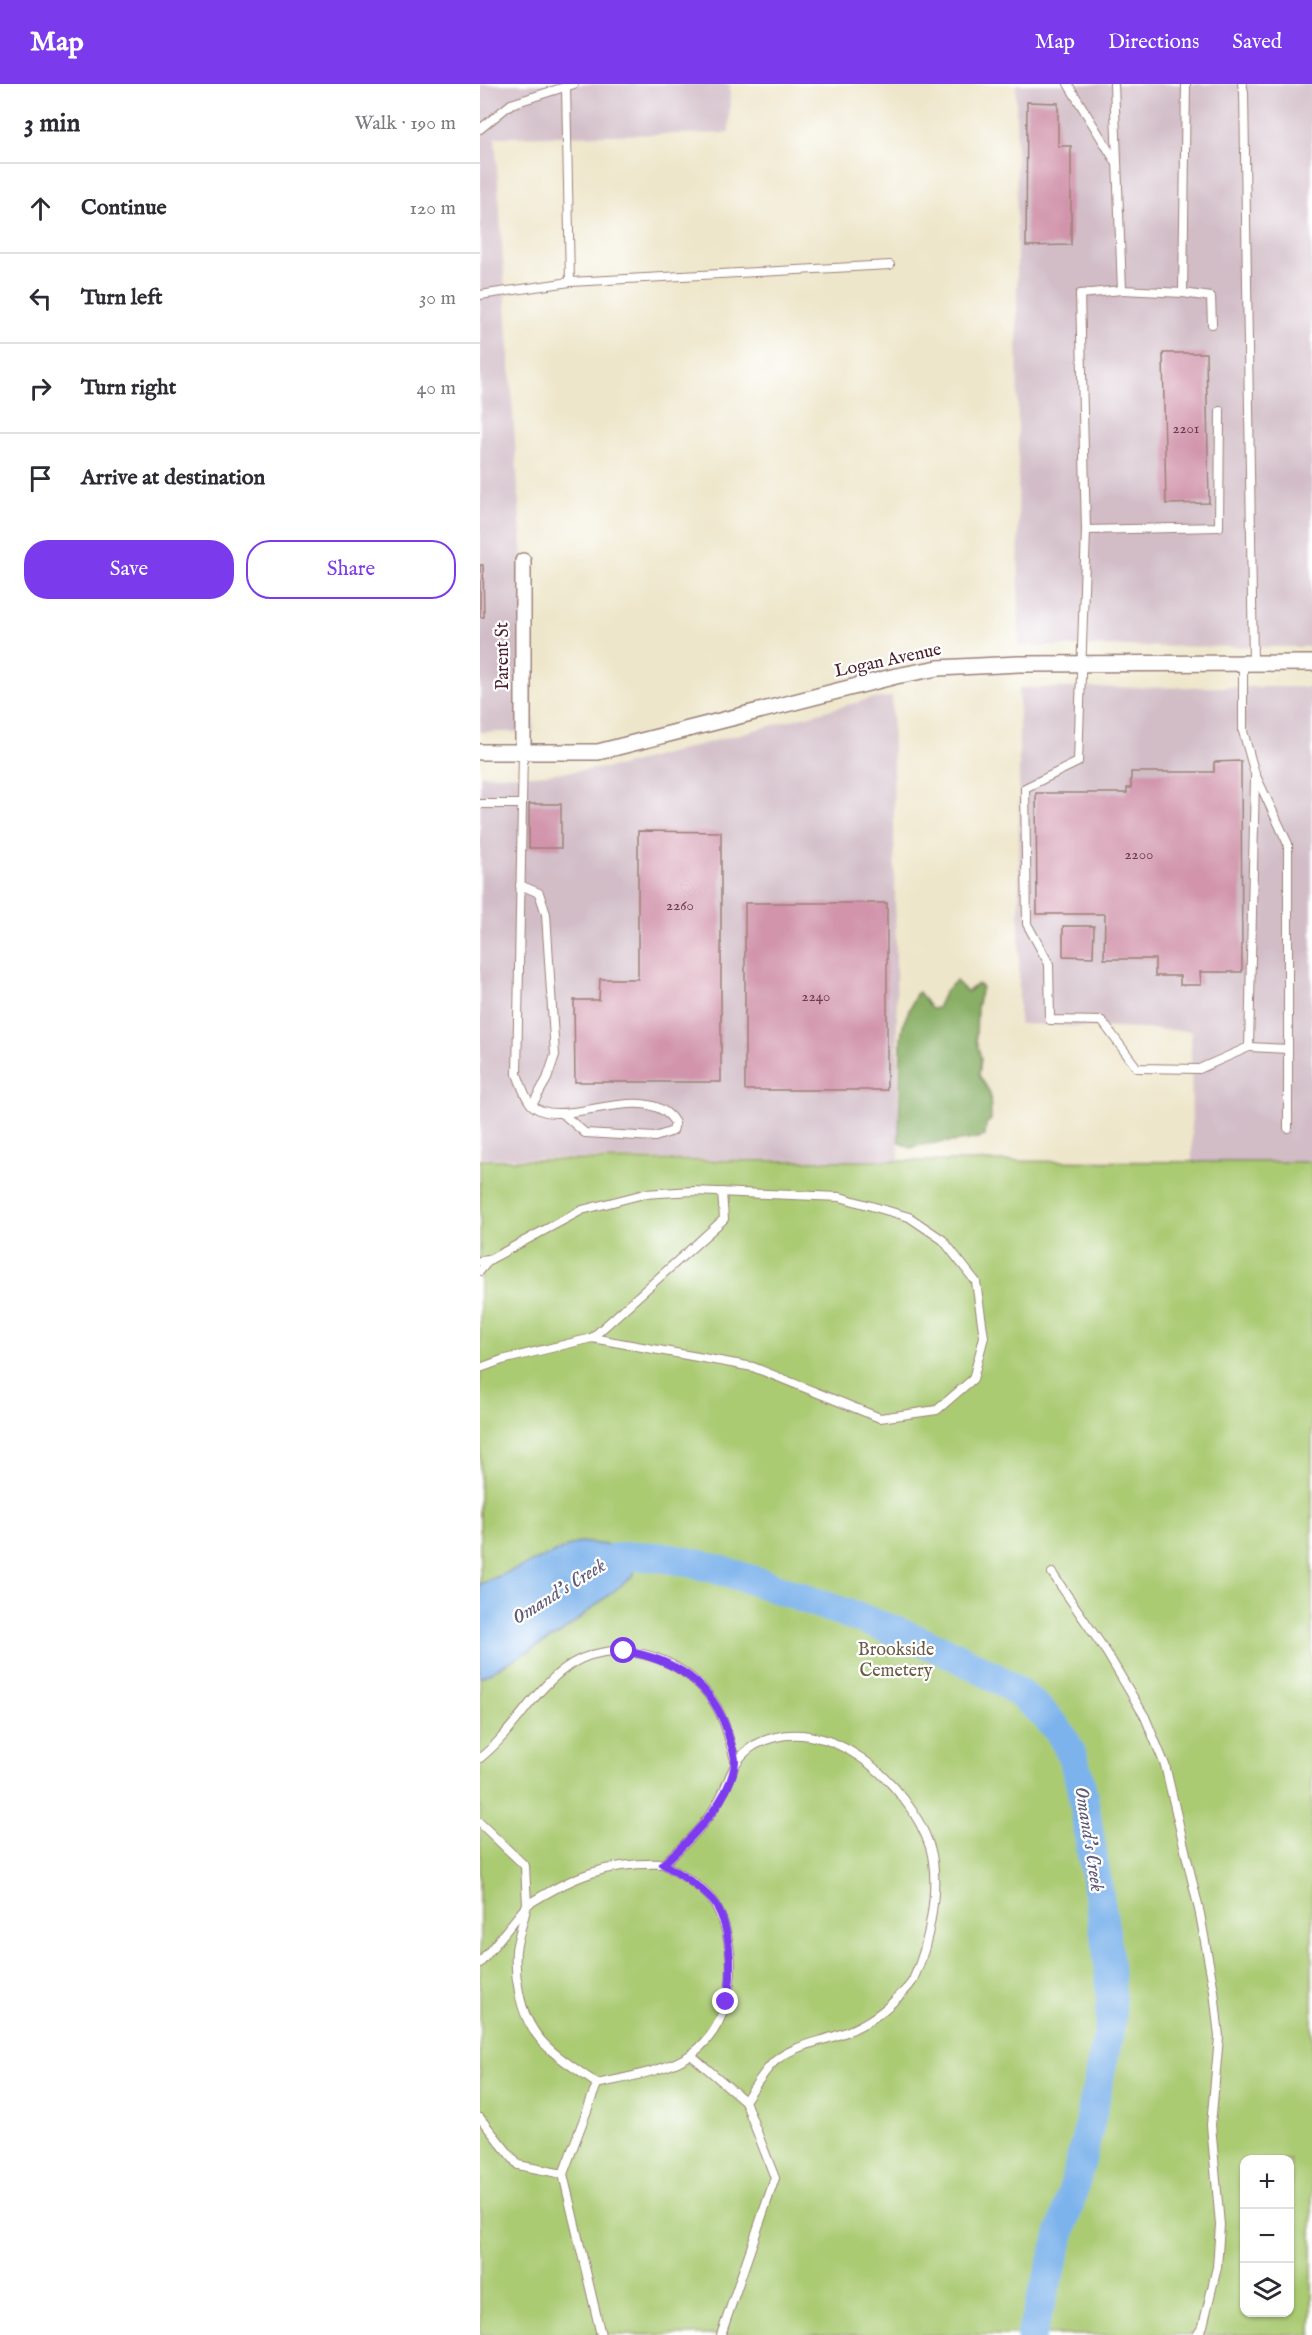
<!DOCTYPE html>
<meta charset="utf-8">
<style>
:root{--surface:#fff;--page:#f7f7f7;--text:#2b2b33;--muted:#7c7c81;--line:#e1e1e2;--accent:#7c3aed}
body{margin:0;font-family:"IM FELL English",serif;background:var(--page);color:var(--text)}
.controls{position:absolute;right:18px;bottom:18px;display:grid;overflow:hidden;border-radius:12px;box-shadow:0 2px 4px #0004}
.controls button{width:54px;height:54px;display:grid;place-items:center;padding:0;border:0;border-bottom:2px solid var(--line);background:var(--surface);color:var(--text);font:30px sans-serif}
.stop{position:absolute;width:18px;height:18px;margin:-14px;border:4px solid #7c3aed;border-radius:50%;background:#fff}
.stop.end{background:#7c3aed;border-color:#fff;box-shadow:0 2px 6px #0008}
.list{margin:0;padding:0;list-style:none}
h2{display:flex;justify-content:space-between;align-items:center;height:78px;margin:0;padding:0 24px;font-size:26px}
h2 small{font-size:20px;font-weight:400;color:var(--muted)}
.list li{display:grid;grid-template-columns:39px 1fr auto;gap:18px;align-items:center;box-sizing:border-box;height:90px;padding:0 24px;border-top:2px solid var(--line)}
.list b{display:block;font-size:22px;white-space:nowrap}
.list em{font-size:20px;font-style:normal;color:var(--muted)}
.actions{display:flex;gap:12px;padding:18px 24px}
.actions a{flex:1;padding:14px 0;border:2px solid var(--accent);border-radius:24px;text-align:center;font-size:21px;color:var(--accent)}
.actions .main{background:var(--accent);color:#fff}
.icon{flex:none;width:33px;height:33px;fill:none;stroke:currentColor;stroke-width:2;stroke-linecap:round;stroke-linejoin:round}
.map{position:relative;flex:none;width:832px;height:2251px;overflow:hidden}
header{display:flex;align-items:center;gap:36px;box-sizing:border-box;height:84px;padding:0 30px;background:var(--accent);color:#fff}
header strong{font-size:28px}
nav{display:flex;gap:33px;margin-inline-start:auto;font-size:21px}
main{display:flex}
aside{flex:1;background:var(--surface)}
.map>svg:first-child{display:block}
.industrial{fill:#d2bdc7}
.green{fill:#abcb73;stroke:#7a754f;stroke-width:1.5;fill-rule:evenodd}
.forest{fill:#88af65;stroke:#696748;stroke-width:1.5}
.water{fill:#7db3ec;stroke:#64698c;stroke-width:1.5}
.lines{fill:none;stroke-linecap:round;stroke-linejoin:round}
.river{stroke:#7db3ec;stroke-width:30}
.building{fill:#d194ab}
.lane-casing{stroke:#9c827a;stroke-width:10}
.street-casing{stroke:#9c827a;stroke-width:18}
.lane{stroke:#fff;stroke-width:8}
.street{stroke:#fff;stroke-width:15}
.route{stroke:#7c3aed;stroke-width:8}
.labels{text-anchor:middle;dominant-baseline:central;stroke-width:4.5;stroke-linejoin:round;paint-order:stroke}
.number-label{font-size:15px;fill:#6c3c4b}
.street-label{font-size:18px;fill:#4a1f2b;stroke:#fff}
.park-label{font-size:18px;fill:#6c5b44;stroke:#fff}
.water-label{font-size:20px;font-style:italic;fill:#5e5a78;stroke:#fff}
</style>
<header>
<strong>Map</strong>
<nav><a>Map</a><a>Directions</a><a>Saved</a></nav>
</header>
<main>
<aside>
<h2>3 min<small>Walk · 190 m</small></h2>
<ul class="list">
<li><svg class="icon" aria-label="ahead" viewBox="0 0 24 24"><path d="M12 20V5M6 11l6-6 6 6"/></svg><div><b>Continue</b></div><em>120 m</em></li>
<li><svg class="icon" aria-label="left" viewBox="0 0 24 24"><path d="M17 20v-9H6M10 6l-5 5 5 5"/></svg><div><b>Turn left</b></div><em>30 m</em></li>
<li><svg class="icon" aria-label="right" viewBox="0 0 24 24"><path d="M7 20v-9h11M14 6l5 5-5 5"/></svg><div><b>Turn right</b></div><em>40 m</em></li>
<li><svg class="icon" aria-label="arrive" viewBox="0 0 24 24"><path d="M6 21V4h12l-3 4 3 4H6"/></svg><div><b>Arrive at destination</b></div></li>
</ul>
<div class="actions"><a class="main">Save</a><a>Share</a></div>
</aside>
<div class="map">
<svg width="832" height="2251" viewBox="0 0 832 2251">
<rect width="100%" height="100%" fill="#fff"/>
<filter id="ink" filterUnits="userSpaceOnUse"><feTurbulence type="fractalNoise" baseFrequency=".0167" numOctaves="2"/><feDisplacementMap in="SourceGraphic" scale="12" xChannelSelector="R" yChannelSelector="G"/><feConvolveMatrix kernelMatrix="1 2 1 2 8 2 1 2 1" color-interpolation-filters="sRGB"/></filter>
<filter id="wash" filterUnits="userSpaceOnUse"><feTurbulence type="fractalNoise" baseFrequency=".008" numOctaves="4" result="noise"/><feDisplacementMap in="SourceGraphic" scale="24" xChannelSelector="R" yChannelSelector="G"/><feGaussianBlur stdDeviation="1.35" result="paint"/><feColorMatrix in="noise" values="0 0 0 0 0 0 0 0 0 0 0 0 0 0 0 0 0 1.4 0 .05"/><feComposite in="paint" operator="in"/></filter>
<g filter="url(#wash)">
<rect width="100%" height="100%" fill="#eee6ca"/>
<!-- industrial -->
<g class="industrial">
<path d="M 0,0 L 250,0 L 249,49 L 15,53 L 54,648 L 0,648 Z"/>
<path d="M 536,0 L 832,0 L 832,563 L 539,562 Z"/>
<path d="M 832,603 L 832,1077 L 712,1077 L 711,947 L 539,940 L 539,604 Z"/>
<path d="M 412,613 L 419,1076 L 0,1074 L 0,691 L 55,691 L 137,683 L 390,615 Z"/>
</g>
<!-- green -->
<path class="green" d="M 0,1076 L 832,1078 L 832,2251 L 0,2251 ZM 764,2076 L 810,2076 L 810,2228 L 764,2228 Z"/>
<!-- forest -->
<path class="forest" d="M 476,897 L 487,908 L 497,900 L 502,903 L 497,923 L 496,956 L 501,974 L 499,991 L 510,1009 L 511,1036 L 506,1040 L 505,1052 C 481,1060 455,1056 430,1064 L 419,1057 L 421,953 L 424,938 L 436,910 L 439,908 L 451,925 L 457,924 L 465,907 Z"/>
<!-- water -->
<path class="water" d="M 100,1458 L 144,1463 L 153,1472 L 154,1491 L 81,1549 L 0,1594 L 0,1500 Z"/>
<g class="lines">
<!-- river -->
<path class="river" d="M 116,1482 C 163,1452 279,1498 328,1516 C 406,1544 525,1579 577,1645 C 601,1675 605,1727 611,1763 C 619,1816 632,1874 631,1927 C 631,1948 623,1972 619,1994 C 603,2081 576,2166 551,2251"/>
</g>
<g id="blocks">
<!-- building -->
<g class="building">
<path d="M 547,18 L 578,19 L 578,62 L 591,62 L 591,161 L 546,162 Z"/>
<path d="M 683,269 L 726,269 L 729,419 L 686,420 Z"/>
<path d="M 0,481 L 3,481 L 4,533 L 0,533 Z"/>
<path d="M 761,677 L 762,888 L 720,888 L 721,901 L 700,901 L 700,892 L 675,892 L 675,875 L 624,875 L 625,830 L 557,830 L 556,709 L 647,709 L 647,704 L 651,704 L 651,688 L 734,688 L 734,678 Z"/>
<rect x="49" y="720" width="32" height="44"/>
<path d="M 158,747 L 241,748 L 241,998 L 95,998 L 94,916 L 119,916 L 120,895 L 158,895 Z"/>
<rect x="265" y="819" width="142" height="187"/>
<path d="M 583,842 L 614,842 L 613,873 L 583,872 Z"/>
</g>
</g>
</g>
<g filter="url(#ink)">
<use href="#blocks" fill-opacity="0" stroke="#9c827a" stroke-width="1.5"/>
<g class="lines">
<defs>
<g id="lane">
<path d="M 588,0 L 637,80"/>
<path d="M 634,0 L 642,206 L 600,210 L 606,446 L 598,678 L 545,704 L 547,840 L 569,880 L 570,936 L 622,937 L 657,984 L 719,985 L 769,963"/>
<path d="M 706,0 L 703,209 L 731,213 L 732,240"/>
<path d="M 762,0 L 764,8 L 773,579"/>
<path d="M 0,45 L 31,20 L 94,0"/>
<path d="M 90,198 L 410,181"/>
<path d="M 642,206 L 703,209"/>
<path d="M 0,211 L 90,198 L 86,3"/>
<path d="M 606,446 L 739,443 L 740,327"/>
<path d="M 763,579 L 763,647 L 775,690 L 808,760 L 808,1044"/>
<path d="M 43,668 L 37,990 C 41,1000 44,1012 51,1020 C 78,1050 168,992 195,1039 L 193,1047 L 175,1053 L 105,1049 L 83,1030"/>
<path d="M 775,694 L 769,963 L 808,965"/>
<path d="M 0,720 L 42,720"/>
<path d="M 40,801 L 59,809 L 66,830 L 75,971 L 67,995 L 52,1021"/>
<path d="M 0,1177 L 9,1176 L 102,1126 L 164,1110 L 213,1107 L 360,1113 L 429,1133 L 463,1156 L 496,1198 L 504,1253 L 493,1295 L 457,1326 L 400,1334 L 273,1283 L 112,1254 L 22,1276 L 0,1284"/>
<path d="M 0,1187 L 9,1176"/>
<path d="M 112,1254 L 244,1135 L 242,1108"/>
<path d="M 572,1489 L 627,1569 L 665,1633 L 685,1681 L 720,1830 L 734,1907 L 739,1953 L 731,2041 L 740,2141 L 737,2183 L 723,2242 L 717,2251"/>
<path d="M 0,1674 C 33,1648 51,1610 84,1585 C 131,1549 202,1571 233,1617 C 245,1635 249,1656 255,1676"/>
<path d="M 0,1739 L 45,1782 L 47,1821 L 0,1879"/>
<path d="M 211,1971 L 265,2017"/>
<path d="M 117,2000 C 79,1972 48,1959 39,1908 C 36,1894 35,1880 36,1866 C 38,1851 44,1836 47,1821 C 93,1792 128,1778 183,1780"/>
<path d="M 0,2034 L 38,2081 L 83,2090 L 117,2000 C 144,1994 191,1986 213,1969 C 257,1936 261,1864 234,1819 C 224,1803 199,1789 183,1780 C 203,1762 223,1744 237,1720 C 251,1697 250,1676 275,1661 C 345,1623 429,1699 450,1763 C 461,1800 449,1862 433,1896 C 429,1904 421,1910 415,1916 C 399,1932 379,1944 358,1951 C 336,1959 313,1962 295,1977 C 283,1988 274,2004 265,2017 L 295,2094 L 241,2251"/>
<path d="M 83,2090 L 121,2251"/>
</g>
<g id="street">
<path d="M 43,477 L 43,668"/>
<path d="M 0,668 L 118,668 L 416,592 L 458,584 L 539,580 L 832,579"/>
</g>
</defs>
<!-- lane casing -->
<use href="#lane" class="lane-casing"/>
<!-- street casing -->
<use href="#street" class="street-casing"/>
<!-- lane -->
<use href="#lane" class="lane"/>
<!-- street -->
<use href="#street" class="street"/>
</g>
</g>
<g class="lines" filter="url(#ink)">
<!-- route -->
<path class="route" d="M 144,1567 C 194,1575 234,1600 248,1650 C 250,1658 255,1669 255,1677 C 253,1715 209,1757 183,1780 C 200,1790 218,1801 232,1816 C 251,1838 254,1891 246,1918"/>
</g>
<g class="labels">
<!-- number labels -->
<g class="number-label">
<text x="706" y="344">2201</text>
<text x="659" y="770">2200</text>
<text x="200" y="821">2260</text>
<text x="336" y="912">2240</text>
</g>
<!-- street labels -->
<g class="street-label">
<text transform="translate(23 572) rotate(-90)">Parent St</text>
<text transform="translate(408 577) rotate(-12)">Logan Avenue</text>
</g>
<!-- park labels -->
<g class="park-label">
<text x="416" y="1566">Brookside<tspan x="416" dy="21">Cemetery</tspan></text>
</g>
<!-- water labels -->
<g class="water-label">
<text transform="translate(79 1508) rotate(-32)">Omand's Creek</text>
<text transform="translate(609 1755) rotate(81)">Omand's Creek</text>
</g>
</g>
</svg>
<div class="controls">
<button>+</button>
<button>−</button>
<button><svg class="icon" aria-label="layers" viewBox="0 0 24 24"><path d="M12 4l9 5-9 5-9-5zM3 14l9 5 9-5"/></svg></button>
</div>
<div class="stop" style="left:144px;top:1567px"></div>
<div class="stop end" style="left:246px;top:1918px"></div>
</div>
</main>
